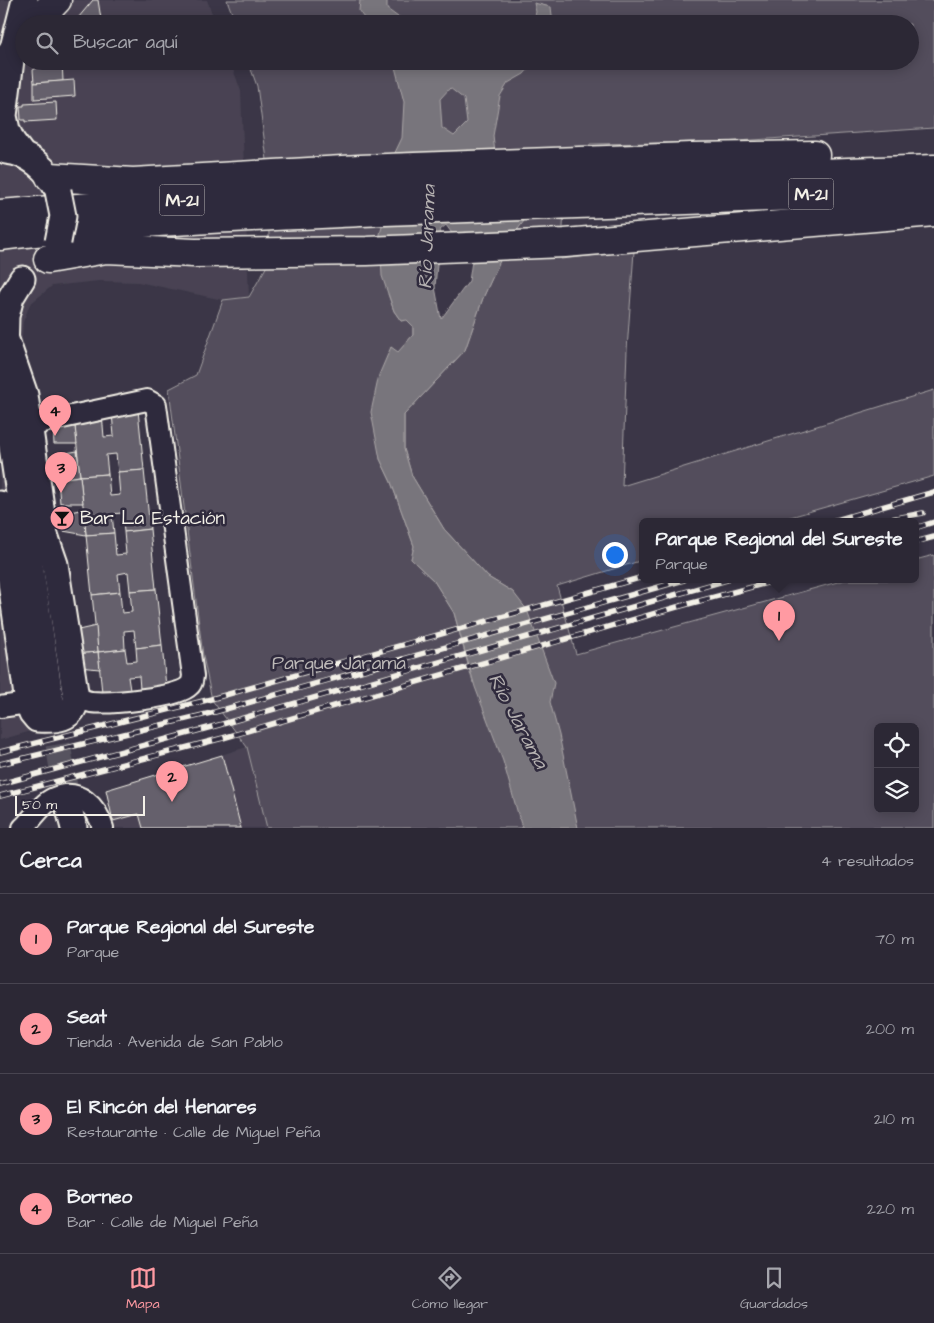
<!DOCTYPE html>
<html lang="es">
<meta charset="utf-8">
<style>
:root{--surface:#2c2835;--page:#34303d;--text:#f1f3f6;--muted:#a6a6ad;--line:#484450;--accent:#ff9aa2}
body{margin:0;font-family:"Architects Daughter",sans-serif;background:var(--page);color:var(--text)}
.controls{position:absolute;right:15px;bottom:15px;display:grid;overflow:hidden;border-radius:8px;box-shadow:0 2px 12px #0003}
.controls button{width:45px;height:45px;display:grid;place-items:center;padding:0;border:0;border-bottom:1px solid var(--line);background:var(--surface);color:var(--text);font:25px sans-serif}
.scale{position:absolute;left:15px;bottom:12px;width:130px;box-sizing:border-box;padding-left:5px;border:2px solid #f4f1e8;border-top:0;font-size:14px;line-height:18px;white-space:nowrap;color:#f4f1e8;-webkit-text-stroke:4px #2f2a3d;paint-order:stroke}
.you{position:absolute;left:614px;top:554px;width:18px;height:18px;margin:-12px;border:4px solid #fff;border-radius:50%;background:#1a73e8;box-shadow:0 0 0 8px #1a73e833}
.badge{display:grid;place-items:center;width:32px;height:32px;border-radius:50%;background:var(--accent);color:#111;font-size:16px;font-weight:700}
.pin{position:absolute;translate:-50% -41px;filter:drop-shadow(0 1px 2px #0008)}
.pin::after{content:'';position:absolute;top:26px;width:18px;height:15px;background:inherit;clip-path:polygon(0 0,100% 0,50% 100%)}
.popup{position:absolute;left:639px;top:518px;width:280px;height:65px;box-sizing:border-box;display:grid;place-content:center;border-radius:8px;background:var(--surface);filter:drop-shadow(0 1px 4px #0005);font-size:16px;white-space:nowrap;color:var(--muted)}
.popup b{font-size:19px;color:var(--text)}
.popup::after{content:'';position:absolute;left:50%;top:100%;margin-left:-10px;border:10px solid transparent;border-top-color:var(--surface)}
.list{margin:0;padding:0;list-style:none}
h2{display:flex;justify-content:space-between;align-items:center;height:65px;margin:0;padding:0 20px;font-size:21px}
h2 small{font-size:16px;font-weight:400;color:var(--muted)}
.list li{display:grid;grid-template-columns:32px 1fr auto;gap:15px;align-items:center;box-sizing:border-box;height:90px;padding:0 20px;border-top:1px solid var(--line)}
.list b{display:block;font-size:19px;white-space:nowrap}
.list p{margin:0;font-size:16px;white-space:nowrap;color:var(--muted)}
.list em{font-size:16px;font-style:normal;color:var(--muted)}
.icon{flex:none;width:28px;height:28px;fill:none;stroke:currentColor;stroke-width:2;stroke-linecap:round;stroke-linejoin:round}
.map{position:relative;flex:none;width:934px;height:828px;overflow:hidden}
.search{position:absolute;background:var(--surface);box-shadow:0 2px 12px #0003;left:15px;right:15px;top:15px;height:55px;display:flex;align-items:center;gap:12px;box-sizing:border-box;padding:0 18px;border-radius:28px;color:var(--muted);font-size:19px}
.sheet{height:425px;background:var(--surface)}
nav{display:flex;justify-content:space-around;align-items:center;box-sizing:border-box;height:70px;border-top:1px solid var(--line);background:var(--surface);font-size:14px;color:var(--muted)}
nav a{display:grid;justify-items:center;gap:2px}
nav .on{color:var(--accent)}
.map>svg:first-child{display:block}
.built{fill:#484352}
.green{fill:#534e5c;stroke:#a4a0a2;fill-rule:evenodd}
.water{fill:#78747b;stroke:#aaa6a7;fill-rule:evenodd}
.building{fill:#65616c;stroke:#f4f1e8}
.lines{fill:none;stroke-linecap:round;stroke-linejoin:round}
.tertiary-tunnel{stroke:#57525f;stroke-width:25;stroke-dasharray:25 12;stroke-linecap:butt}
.minor-casing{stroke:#f4f1e8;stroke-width:24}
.tertiary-casing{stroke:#f4f1e8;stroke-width:29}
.motorway-casing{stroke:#f4f1e8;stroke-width:31}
.minor{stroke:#2f2a3d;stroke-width:20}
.tertiary{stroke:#2f2a3d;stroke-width:25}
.motorway{stroke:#2f2a3d;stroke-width:28}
.rail-casing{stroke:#f4f1e8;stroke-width:5.5}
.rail{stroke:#2f2a3d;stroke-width:4;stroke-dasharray:11;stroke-linecap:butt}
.tertiary-bridge-casing{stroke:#f4f1e8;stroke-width:29;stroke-linecap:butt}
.tertiary-bridge{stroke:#2f2a3d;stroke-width:25}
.labels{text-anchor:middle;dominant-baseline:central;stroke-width:5;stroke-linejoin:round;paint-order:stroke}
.shield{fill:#2f2a3d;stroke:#b9b5b5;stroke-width:1}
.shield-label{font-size:18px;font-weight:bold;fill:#f4f1e8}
.poi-label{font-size:19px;fill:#f4f1e8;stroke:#2f2a3d;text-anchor:start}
.park-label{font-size:19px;fill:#bcb8b7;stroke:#2f2a3d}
.water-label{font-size:20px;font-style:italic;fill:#b6b2b2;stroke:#2f2a3d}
</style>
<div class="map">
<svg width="934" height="828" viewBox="0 0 934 828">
<rect width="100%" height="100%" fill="#3b3647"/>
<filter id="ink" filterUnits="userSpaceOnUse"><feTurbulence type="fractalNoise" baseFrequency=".02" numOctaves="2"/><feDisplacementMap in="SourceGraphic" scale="10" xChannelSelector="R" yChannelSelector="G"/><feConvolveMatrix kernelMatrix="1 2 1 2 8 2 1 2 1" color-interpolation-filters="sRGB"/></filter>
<g filter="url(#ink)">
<!-- built -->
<g class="built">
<path d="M 0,0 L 207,0 L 216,24 L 24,24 L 24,61 L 230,61 L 241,91 L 249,297 L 223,300 L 138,282 L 99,281 L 52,286 L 30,304 L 23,322 L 22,338 L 37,441 L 84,716 L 0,740 Z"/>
<path d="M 247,747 L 267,828 L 115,828 L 106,790 Z"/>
</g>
<!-- green -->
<path class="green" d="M 227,0 L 934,0 L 934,128 L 723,142 L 590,144 L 564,211 L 561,259 L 634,251 L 627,350 L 622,486 L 934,390 L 934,476 L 773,522 L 643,522 L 643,560 L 557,586 L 576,654 L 845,580 L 915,580 L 915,560 L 934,555 L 934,828 L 267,828 L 247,747 L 212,700 L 203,656 L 169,389 L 196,375 L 223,300 L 249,297 L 268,264 L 269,237 L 267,160 L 257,86 L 248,61 L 910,61 L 910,24 L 236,24 ZM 529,214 L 509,240 L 483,298 L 465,350 L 404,415 L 404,449 L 412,476 L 444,529 L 488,577 L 513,592 L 545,662 L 473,683 L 454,613 L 434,581 L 411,559 L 414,546 L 391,482 L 380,459 L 391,347 L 398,353 L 413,335 L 413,326 L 407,319 L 401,321 L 394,311 L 388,294 L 445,215 ZM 878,727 L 915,727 L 915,809 L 878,809 Z"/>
<!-- water -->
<g class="water">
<path d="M 360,0 L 387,0 L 387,9 L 398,17 L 420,21 L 422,24 L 368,24 L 359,11 Z"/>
<path d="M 534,3 L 551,7 L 553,24 L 532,24 L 536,12 Z"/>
<path d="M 391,61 L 448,61 L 451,65 L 483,67 L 505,61 L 535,61 L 524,74 L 508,83 L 500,96 L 493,136 L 495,153 L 530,213 L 509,241 L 483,298 L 465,350 L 404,415 L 404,449 L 412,476 L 444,529 L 488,577 L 513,592 L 527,610 L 554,683 L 550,702 L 559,735 L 578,828 L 522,828 L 503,761 L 475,687 L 454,613 L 434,581 L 411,559 L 414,546 L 391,482 L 380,459 L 371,412 L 379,375 L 391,347 L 398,352 L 413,335 L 413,326 L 407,320 L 401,321 L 394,311 L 382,276 L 380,234 L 395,181 L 390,163 L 402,138 L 404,102 L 395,67 ZM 450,88 L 464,99 L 467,123 L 454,136 L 442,128 L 440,99 ZM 446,225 L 472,261 L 469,281 L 441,319 L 435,287 L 440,230 Z"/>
</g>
<!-- building -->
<g class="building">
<path d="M 93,0 L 98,0 L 101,19 L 98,24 L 73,24 Z"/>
<path d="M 49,61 L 62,61 L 63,81 L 34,83 L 33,70 Z"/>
<path d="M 74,80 L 75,96 L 34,99 L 34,83 Z"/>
<path d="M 56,102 L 57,120 L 25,122 L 25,120 L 21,120 L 20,106 L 24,106 L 24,104 Z"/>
<path d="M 138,410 L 144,470 L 118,472 L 116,454 L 106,455 L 108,474 L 80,476 L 74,418 L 102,414 L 104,437 L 114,436 L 112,413 Z"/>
<path d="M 74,418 L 77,444 L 54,444 L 53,426 Z"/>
<path d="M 77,451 L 80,476 L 58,479 L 55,455 Z"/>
<path d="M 144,470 L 150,529 L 124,532 L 122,513 L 112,514 L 114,533 L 86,535 L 80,476 L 108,474 L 110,496 L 120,495 L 118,472 Z"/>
<path d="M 80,476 L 83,503 L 60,503 L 58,479 Z"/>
<path d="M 84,509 L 86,535 L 63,531 L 61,514 Z"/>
<path d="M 150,529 L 156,589 L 130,591 L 128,572 L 118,574 L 120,592 L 92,595 L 86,535 L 114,533 L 116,555 L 126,554 L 124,532 Z"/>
<path d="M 156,589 L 162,645 L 136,648 L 134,630 L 124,631 L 125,649 L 98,652 L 92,595 L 120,592 L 122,613 L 132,612 L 130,591 Z"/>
<path d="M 96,626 L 98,652 L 76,654 L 74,631 Z"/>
<path d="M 162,645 L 166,687 L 140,689 L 139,676 L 128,677 L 130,690 L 102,693 L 98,652 L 125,649 L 127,662 L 137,661 L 136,648 Z"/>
<path d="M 98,652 L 100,669 L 78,667 L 76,654 Z"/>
<path d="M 222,755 L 241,828 L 143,828 L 139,814 L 113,821 L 106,790 Z"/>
</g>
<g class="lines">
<!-- tertiary-tunnel -->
<path class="tertiary-tunnel" d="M 52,708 L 68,805"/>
<defs>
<g id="minor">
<path d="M 31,428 L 43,422 L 147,400 L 156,405 L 193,676 C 192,680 193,683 189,686 C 178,698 109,704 91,702 C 86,701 81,699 76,698"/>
<path d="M 0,707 L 28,703"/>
<path d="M 23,828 C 33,819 42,803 54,798 C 79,787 97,807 103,828"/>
</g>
<g id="tertiary">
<path d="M 6,151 C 30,153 48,170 58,191"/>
<path d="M 21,153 L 12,141 L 7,130 L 4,116 L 12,52 L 25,0"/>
<path d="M 22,279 L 11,297 L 6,316 L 4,395 L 52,708"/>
<path d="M 0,504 L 28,703 L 32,713 L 37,719 C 55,720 74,720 76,698 L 55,564 L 45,535 L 25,395 L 4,334"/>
<path d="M 68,805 L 74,828"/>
</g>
<g id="motorway">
<path d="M 34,24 L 57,0"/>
<path d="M 12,52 L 24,36"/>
<path d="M 50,177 L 133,182 L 360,169 L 691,157 L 815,155"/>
<path d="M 0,214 C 311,188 623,180 934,169"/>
<path d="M 0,236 C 127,221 256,217 385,211 C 568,203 751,196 934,191"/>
<path d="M 48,259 L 106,249 L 195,253 L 367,251 L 565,243 L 934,212"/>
</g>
</defs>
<!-- minor casing -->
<use href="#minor" class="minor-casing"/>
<!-- tertiary casing -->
<use href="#tertiary" class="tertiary-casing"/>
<!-- motorway casing -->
<use href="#motorway" class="motorway-casing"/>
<!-- minor -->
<use href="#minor" class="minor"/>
<!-- tertiary -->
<use href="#tertiary" class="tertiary"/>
<!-- motorway -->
<use href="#motorway" class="motorway"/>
<defs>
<g id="rail">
<path d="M 829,522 L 934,492"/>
<path d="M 875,522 L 923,513"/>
<path d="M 915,528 L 934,522"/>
<path d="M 915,542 L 934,537"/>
<path d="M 0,752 L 211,699 L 643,577"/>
<path d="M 0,764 L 215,712 L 684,580"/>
<path d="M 0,784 L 219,725 L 727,580"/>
<path d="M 0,796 L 223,738 L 677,607 L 778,580"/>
</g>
</defs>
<!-- rail casing -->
<use href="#rail" class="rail-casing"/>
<!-- rail -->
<use href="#rail" class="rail"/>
<defs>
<path id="tertiary-bridge" d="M 58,242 L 63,216 L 58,191"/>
</defs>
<!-- tertiary-bridge casing -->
<use href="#tertiary-bridge" class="tertiary-bridge-casing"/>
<!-- tertiary-bridge -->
<use href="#tertiary-bridge" class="tertiary-bridge"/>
</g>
</g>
<!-- icons -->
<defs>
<symbol id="bar-disc" viewBox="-11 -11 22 22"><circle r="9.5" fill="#ff9aa2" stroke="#2f2a3d"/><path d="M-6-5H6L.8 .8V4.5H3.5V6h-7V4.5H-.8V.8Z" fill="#111"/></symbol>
</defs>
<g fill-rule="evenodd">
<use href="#bar-disc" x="48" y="504" width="28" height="28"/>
</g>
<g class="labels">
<!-- shield labels -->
<g class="shield">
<rect x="788.5" y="178.5" width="45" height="31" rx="4"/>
<rect x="159.5" y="184.5" width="45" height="31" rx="4"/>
</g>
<g class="shield-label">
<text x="811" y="194">M-21</text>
<text x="182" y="200">M-21</text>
</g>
<!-- poi labels -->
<g class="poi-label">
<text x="80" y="518">Bar La Estación</text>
</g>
<!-- park labels -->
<g class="park-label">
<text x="339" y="663">Parque Jarama</text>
</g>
<!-- water labels -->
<g class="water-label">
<text transform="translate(427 237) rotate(-88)">Río Jarama</text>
<text transform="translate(518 721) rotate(62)">Río Jarama</text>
</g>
</g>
</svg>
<div class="controls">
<button><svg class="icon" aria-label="locate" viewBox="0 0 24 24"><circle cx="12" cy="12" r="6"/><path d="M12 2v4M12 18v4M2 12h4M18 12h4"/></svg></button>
<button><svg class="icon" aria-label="layers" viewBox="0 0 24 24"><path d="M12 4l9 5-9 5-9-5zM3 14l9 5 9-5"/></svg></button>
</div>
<div class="scale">50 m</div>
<div class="you"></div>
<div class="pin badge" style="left:779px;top:641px">1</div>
<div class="popup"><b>Parque Regional del Sureste</b>Parque</div>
<div class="pin badge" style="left:172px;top:802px">2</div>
<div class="pin badge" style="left:61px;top:493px">3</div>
<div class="pin badge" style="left:55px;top:436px">4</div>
<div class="search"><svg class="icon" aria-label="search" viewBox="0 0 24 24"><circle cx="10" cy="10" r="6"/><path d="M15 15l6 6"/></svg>Buscar aquí</div>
</div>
<section class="sheet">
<h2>Cerca<small>4 resultados</small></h2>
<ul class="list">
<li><span class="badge">1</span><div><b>Parque Regional del Sureste</b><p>Parque</p></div><em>70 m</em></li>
<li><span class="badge">2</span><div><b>Seat</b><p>Tienda · Avenida de San Pablo</p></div><em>200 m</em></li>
<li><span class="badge">3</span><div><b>El Rincón del Henares</b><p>Restaurante · Calle de Miguel Peña</p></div><em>210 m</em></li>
<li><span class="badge">4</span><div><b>Borneo</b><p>Bar · Calle de Miguel Peña</p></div><em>220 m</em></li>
</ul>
</section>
<nav>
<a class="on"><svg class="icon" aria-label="map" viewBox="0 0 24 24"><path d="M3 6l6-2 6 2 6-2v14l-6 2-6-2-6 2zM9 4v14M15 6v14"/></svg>Mapa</a>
<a><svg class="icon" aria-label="directions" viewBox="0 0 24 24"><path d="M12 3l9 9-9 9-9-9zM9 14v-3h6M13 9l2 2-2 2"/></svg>Cómo llegar</a>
<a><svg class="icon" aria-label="saved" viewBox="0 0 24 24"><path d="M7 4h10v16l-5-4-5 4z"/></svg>Guardados</a>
</nav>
